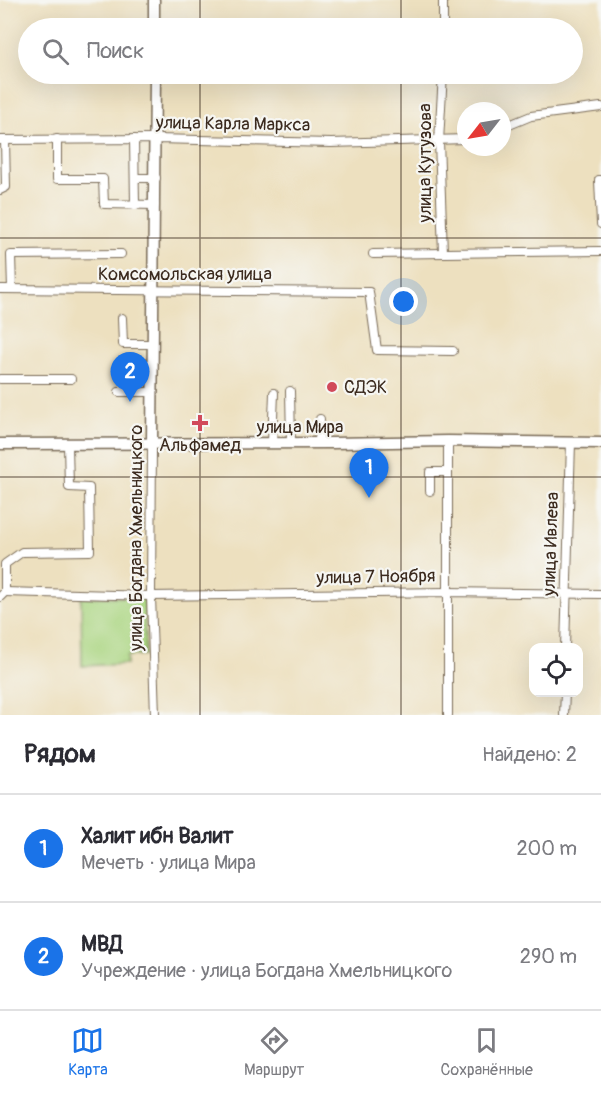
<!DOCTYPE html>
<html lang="ru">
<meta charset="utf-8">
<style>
:root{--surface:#fff;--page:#f7f7f7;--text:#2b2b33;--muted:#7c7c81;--line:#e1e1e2;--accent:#1a73e8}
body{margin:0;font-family:Pangolin,sans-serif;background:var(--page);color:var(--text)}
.controls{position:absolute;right:18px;bottom:18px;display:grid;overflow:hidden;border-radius:12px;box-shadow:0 6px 24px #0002}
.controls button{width:54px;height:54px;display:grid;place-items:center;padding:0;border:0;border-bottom:2px solid var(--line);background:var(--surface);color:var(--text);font:30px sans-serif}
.compass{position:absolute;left:457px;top:102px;width:54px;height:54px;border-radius:50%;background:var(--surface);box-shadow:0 6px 24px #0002;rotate:239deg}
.you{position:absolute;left:404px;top:302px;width:21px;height:21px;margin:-15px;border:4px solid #fff;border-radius:50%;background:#1a73e8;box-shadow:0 0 0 9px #1a73e833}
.badge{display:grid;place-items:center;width:39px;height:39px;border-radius:50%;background:var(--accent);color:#fff;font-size:20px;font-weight:700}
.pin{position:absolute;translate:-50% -50px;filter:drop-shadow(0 2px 3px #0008)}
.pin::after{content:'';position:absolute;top:32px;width:21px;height:18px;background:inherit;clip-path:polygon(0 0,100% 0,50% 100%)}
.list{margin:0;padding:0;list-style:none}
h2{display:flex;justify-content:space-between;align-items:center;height:78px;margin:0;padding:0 24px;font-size:26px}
h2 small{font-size:20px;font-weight:400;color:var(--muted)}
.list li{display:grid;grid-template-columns:39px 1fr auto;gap:18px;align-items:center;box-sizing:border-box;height:108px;padding:0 24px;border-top:2px solid var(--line)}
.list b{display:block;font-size:22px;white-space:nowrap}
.list p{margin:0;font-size:20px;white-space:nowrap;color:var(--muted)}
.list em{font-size:20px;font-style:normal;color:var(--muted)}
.icon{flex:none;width:33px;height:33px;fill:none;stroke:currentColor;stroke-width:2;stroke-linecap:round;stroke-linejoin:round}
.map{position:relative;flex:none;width:601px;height:715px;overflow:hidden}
.search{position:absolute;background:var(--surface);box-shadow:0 6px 24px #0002;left:18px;right:18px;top:18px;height:66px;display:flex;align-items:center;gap:15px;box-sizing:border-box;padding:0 21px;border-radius:33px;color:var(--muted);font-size:22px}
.sheet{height:294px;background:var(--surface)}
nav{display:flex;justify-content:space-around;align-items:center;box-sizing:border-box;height:84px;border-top:2px solid var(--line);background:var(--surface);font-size:16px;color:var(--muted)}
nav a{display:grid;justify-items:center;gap:3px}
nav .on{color:var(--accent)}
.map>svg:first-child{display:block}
.garden{fill:#aad581;stroke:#728050;stroke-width:1.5}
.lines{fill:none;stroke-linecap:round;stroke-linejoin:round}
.minor-casing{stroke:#796a56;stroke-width:10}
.major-casing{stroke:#796a56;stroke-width:13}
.minor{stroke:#fff;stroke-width:8}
.major{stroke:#fff;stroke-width:10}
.grid{fill:none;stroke:#3b2a1e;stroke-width:1.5;stroke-opacity:0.55}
.poi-dot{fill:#d1495b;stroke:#f6f6f2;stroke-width:2}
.labels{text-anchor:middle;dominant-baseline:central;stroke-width:4.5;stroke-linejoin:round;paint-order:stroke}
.street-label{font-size:18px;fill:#3b2a1e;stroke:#f6f6f2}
.poi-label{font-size:18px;fill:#3b2a1e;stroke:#f6f6f2;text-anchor:start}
</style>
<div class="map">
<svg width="601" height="715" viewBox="0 0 601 715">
<rect width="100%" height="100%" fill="#f6f6f2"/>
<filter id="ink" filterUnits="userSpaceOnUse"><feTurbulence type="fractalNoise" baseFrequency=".0167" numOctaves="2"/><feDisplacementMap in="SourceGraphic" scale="12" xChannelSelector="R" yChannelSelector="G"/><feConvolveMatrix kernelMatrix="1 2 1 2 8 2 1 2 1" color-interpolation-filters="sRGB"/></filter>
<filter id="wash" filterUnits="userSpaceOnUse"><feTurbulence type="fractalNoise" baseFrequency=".008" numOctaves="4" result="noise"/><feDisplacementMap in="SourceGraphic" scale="24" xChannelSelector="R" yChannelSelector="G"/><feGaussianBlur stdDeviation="1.35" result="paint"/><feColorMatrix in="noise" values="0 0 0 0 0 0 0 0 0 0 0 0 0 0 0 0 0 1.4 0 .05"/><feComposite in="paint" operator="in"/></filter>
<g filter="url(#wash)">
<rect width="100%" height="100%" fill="#ede0bf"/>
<!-- garden -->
<path class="garden" d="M 81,597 L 145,597 L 145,655 L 127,656 L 127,664 L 82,666 Z"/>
</g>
<g filter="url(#ink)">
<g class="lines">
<defs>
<g id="minor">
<path d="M 443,28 L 443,0"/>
<path d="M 443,74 L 439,141 L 443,253"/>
<path d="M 502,128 L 531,116 L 601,107"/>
<path d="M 57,139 L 57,179 L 103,179 L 104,204 L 155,205"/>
<path d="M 134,139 L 135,205"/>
<path d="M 0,140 L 156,139 L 331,143 L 466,139"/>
<path d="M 135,178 L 156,178"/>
<path d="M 601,180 L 599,180 L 601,224"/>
<path d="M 0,190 L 6,187 L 5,140"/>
<path d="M 373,254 L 601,251"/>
<path d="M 0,289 L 369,292 L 377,350 L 453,351"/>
<path d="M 12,289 L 11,255 L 121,254"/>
<path d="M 122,318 L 123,344 L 153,344"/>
<path d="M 0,379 L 71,379"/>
<path d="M 290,391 L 291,443"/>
<path d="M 119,392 L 153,392"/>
<path d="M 272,443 L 274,393"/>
<path d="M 319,443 L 320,419"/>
<path d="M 152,444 L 151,596 L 155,715"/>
<path d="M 430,491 L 430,472 L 447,472"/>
<path d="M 5,592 L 151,596 L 447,592 L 601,594"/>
<path d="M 0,597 L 5,592 L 5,564 L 22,552 L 90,551 L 89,488 L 69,487 L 68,444"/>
<path d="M 565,648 L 571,442"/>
<path d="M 448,715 L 448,441"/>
<path d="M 564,715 L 565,692"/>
</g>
<g id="major">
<path d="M 154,0 L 154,28"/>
<path d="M 0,444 L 333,443 L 448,441 L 601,443"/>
<path d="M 152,444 L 155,74"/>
</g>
</defs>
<!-- minor casing -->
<use href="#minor" class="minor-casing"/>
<!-- major casing -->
<use href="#major" class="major-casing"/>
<!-- minor -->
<use href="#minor" class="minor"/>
<!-- major -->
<use href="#major" class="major"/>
</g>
</g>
<!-- grid -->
<path class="grid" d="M 200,0 L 200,28M 401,0 L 401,28M 200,74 L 200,715M 401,74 L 401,715M 0,238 L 601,238M 0,477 L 601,477"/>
<!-- markers -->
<g class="poi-dot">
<circle cx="332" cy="387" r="6"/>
<path d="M197 414h6v6h6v6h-6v6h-6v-6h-6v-6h6z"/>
</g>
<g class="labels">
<!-- street labels -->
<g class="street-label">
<text transform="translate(233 124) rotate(1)">улица Карла Маркса</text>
<text transform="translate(425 163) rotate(-90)">улица Кутузова</text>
<text x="185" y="274">Комсомольская улица</text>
<text x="300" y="427">улица Мира</text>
<text transform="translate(136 538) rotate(-90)">улица Богдана Хмельницкого</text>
<text transform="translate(551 544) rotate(-88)">улица Ивлева</text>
<text transform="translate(376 577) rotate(-1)">улица 7 Ноября</text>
</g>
<!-- poi labels -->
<g class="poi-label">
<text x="344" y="387">СДЭК</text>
<text x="200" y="445" text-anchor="middle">Альфамед</text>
</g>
</g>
</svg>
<div class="controls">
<button><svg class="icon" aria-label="locate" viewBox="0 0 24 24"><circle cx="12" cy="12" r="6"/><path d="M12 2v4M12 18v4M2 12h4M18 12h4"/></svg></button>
</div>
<svg class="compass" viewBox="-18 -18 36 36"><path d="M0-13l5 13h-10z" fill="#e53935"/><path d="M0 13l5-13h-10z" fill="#7c7c81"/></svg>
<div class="you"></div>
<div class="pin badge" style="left:369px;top:498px">1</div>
<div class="pin badge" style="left:130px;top:402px">2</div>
<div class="search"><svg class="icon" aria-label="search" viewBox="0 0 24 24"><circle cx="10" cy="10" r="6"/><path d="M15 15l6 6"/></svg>Поиск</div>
</div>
<section class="sheet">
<h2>Рядом<small>Найдено: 2</small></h2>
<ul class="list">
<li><span class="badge">1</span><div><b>Халит ибн Валит</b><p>Мечеть · улица Мира</p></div><em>200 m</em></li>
<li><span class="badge">2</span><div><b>МВД</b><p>Учреждение · улица Богдана Хмельницкого</p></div><em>290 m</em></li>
</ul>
</section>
<nav>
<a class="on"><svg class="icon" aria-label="map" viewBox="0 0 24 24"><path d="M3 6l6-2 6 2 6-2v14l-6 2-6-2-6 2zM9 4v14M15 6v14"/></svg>Карта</a>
<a><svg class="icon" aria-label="directions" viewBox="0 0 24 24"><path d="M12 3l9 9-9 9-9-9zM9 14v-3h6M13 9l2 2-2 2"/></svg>Маршрут</a>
<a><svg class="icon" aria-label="saved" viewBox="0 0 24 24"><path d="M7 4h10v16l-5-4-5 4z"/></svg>Сохранённые</a>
</nav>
